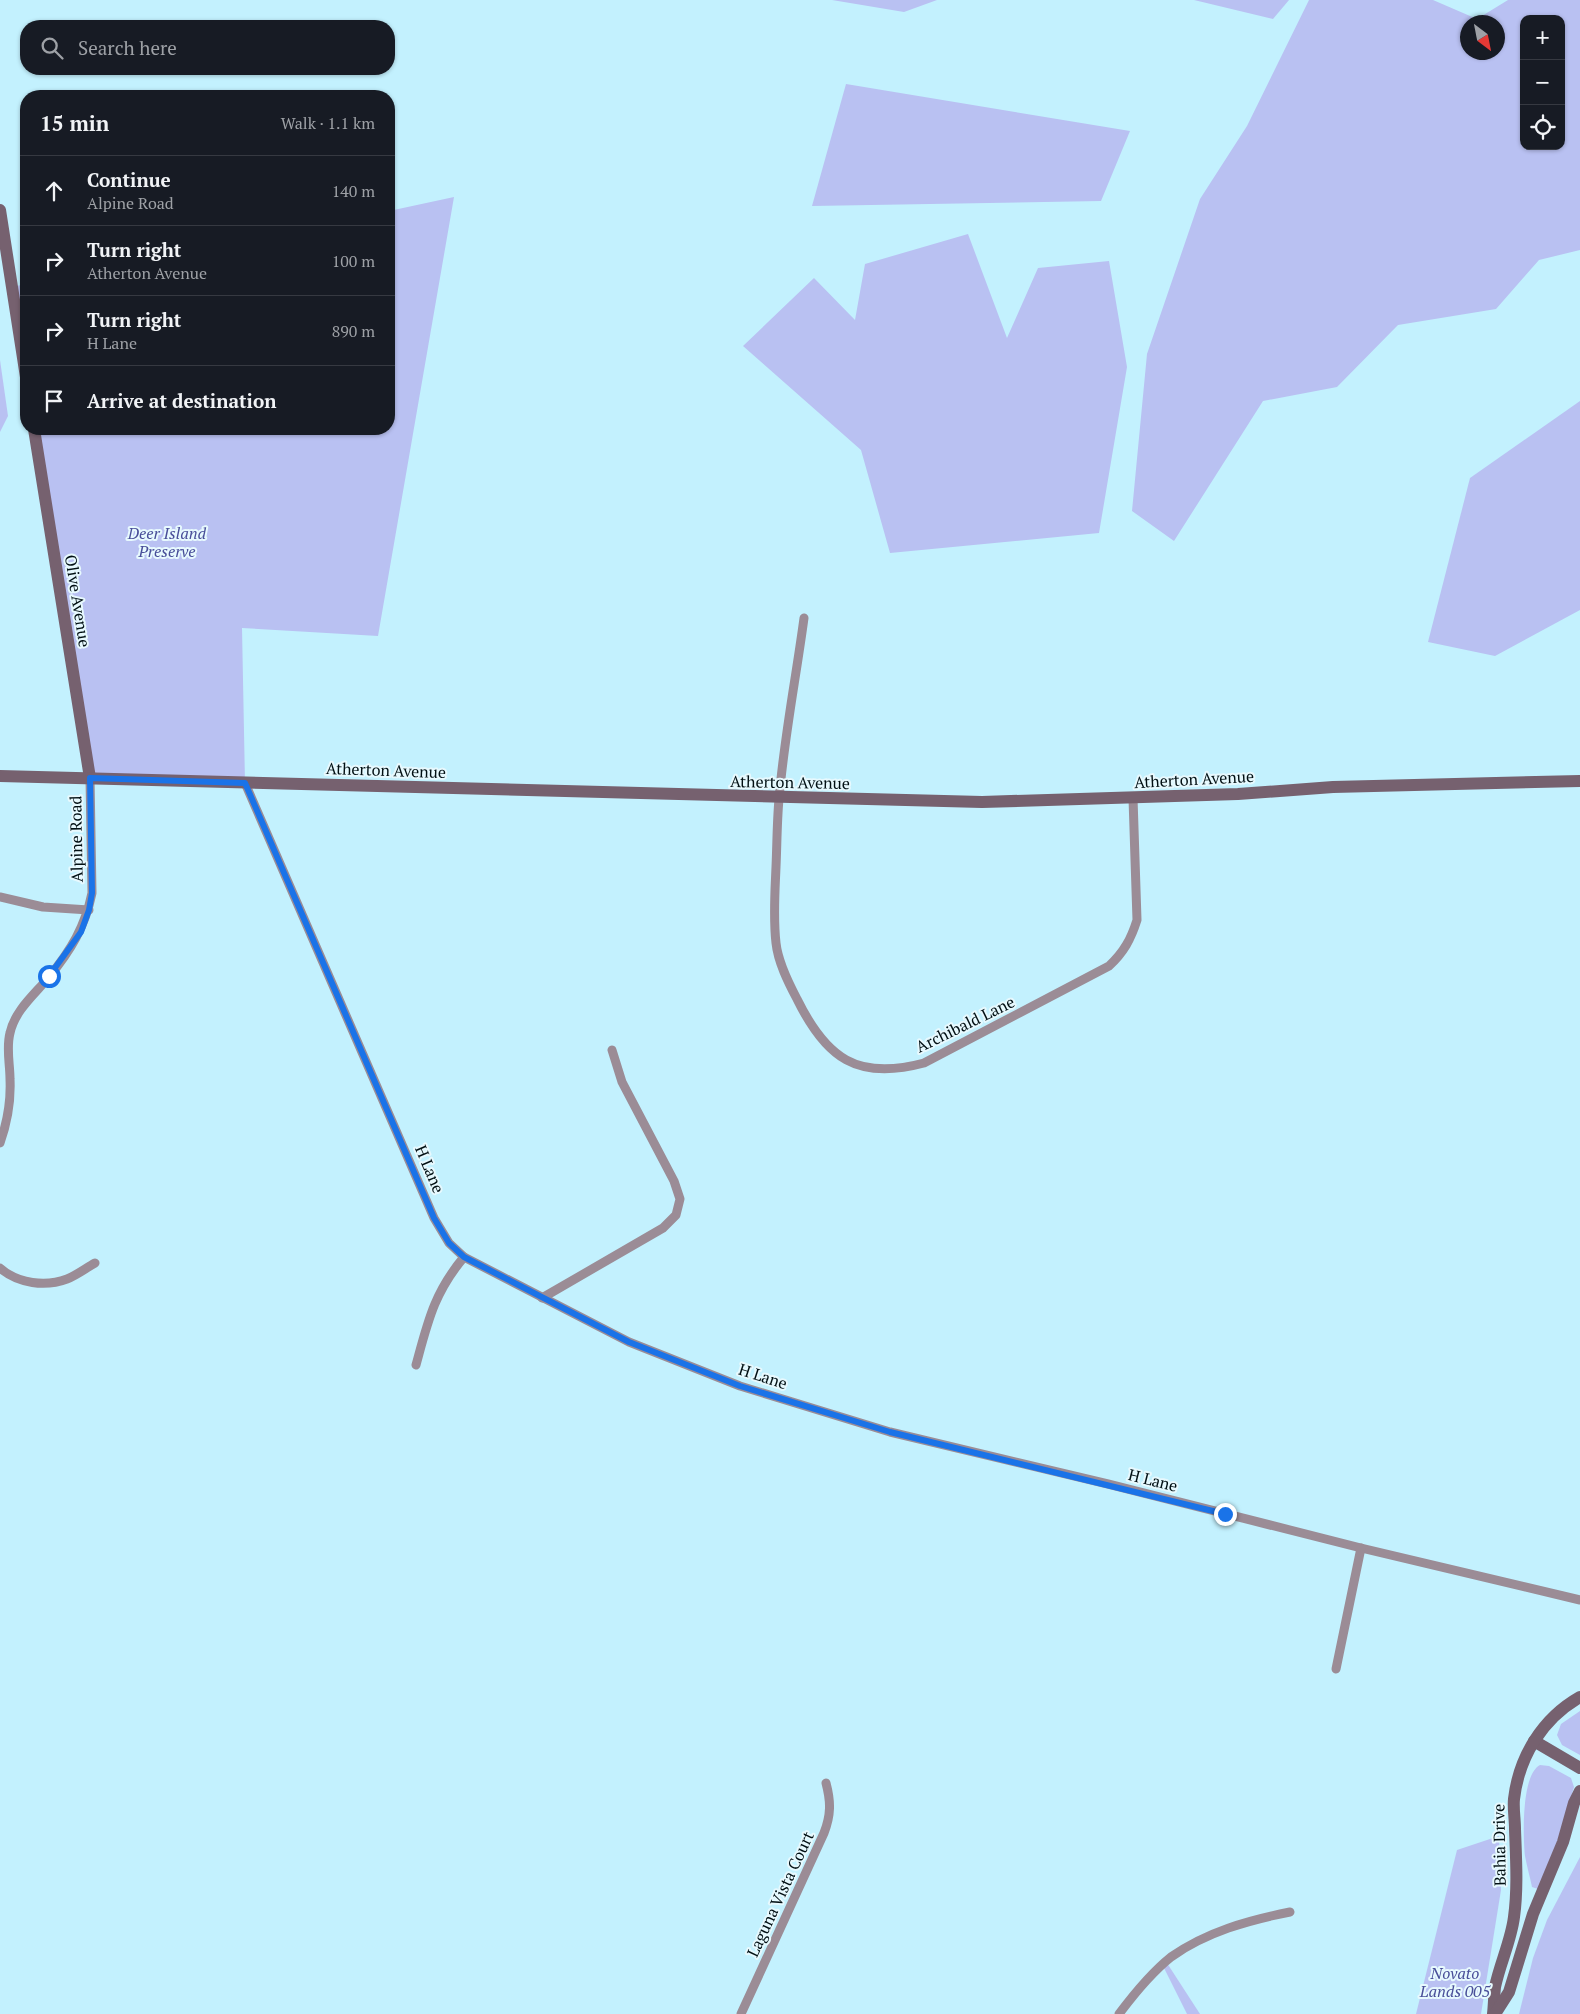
<!DOCTYPE html>
<meta charset="utf-8">
<style>
:root{--surface:#171b24;--page:#242831;--text:#f1f3f6;--muted:#9ea1a6;--line:#363941}
body{margin:0;font-family:"PT Serif",serif;background:var(--page);color:var(--text)}
.controls{position:absolute;right:15px;top:15px;display:grid;overflow:hidden;border-radius:10px;box-shadow:0 1px 4px #0004}
.controls button{width:45px;height:45px;display:grid;place-items:center;padding:0;border:0;border-bottom:1px solid var(--line);background:var(--surface);color:var(--text);font:25px sans-serif}
.compass{position:absolute;left:1460px;top:15px;width:45px;height:45px;border-radius:50%;background:var(--surface);box-shadow:0 1px 4px #0004;rotate:148deg}
.stop{position:absolute;width:15px;height:15px;margin:-11px;border:4px solid #1a73e8;border-radius:50%;background:#fff}
.stop.end{background:#1a73e8;border-color:#fff;box-shadow:0 1px 5px #0008}
.list{margin:0;padding:0;list-style:none}
h2{display:flex;justify-content:space-between;align-items:center;height:65px;margin:0;padding:0 20px;font-size:21px}
h2 small{font-size:16px;font-weight:400;color:var(--muted)}
.list li{display:grid;grid-template-columns:32px 1fr auto;gap:15px;align-items:center;box-sizing:border-box;height:70px;padding:0 20px;border-top:1px solid var(--line)}
.list b{display:block;font-size:19px;white-space:nowrap}
.list p{margin:0;font-size:16px;white-space:nowrap;color:var(--muted)}
.list em{font-size:16px;font-style:normal;color:var(--muted)}
.icon{flex:none;width:28px;height:28px;fill:none;stroke:currentColor;stroke-width:2;stroke-linecap:round;stroke-linejoin:round}
.map{position:relative;flex:none;width:1580px;height:2014px;overflow:hidden}
.search{position:absolute;background:var(--surface);box-shadow:0 1px 4px #0004;left:20px;top:20px;width:375px;height:55px;display:flex;align-items:center;gap:12px;box-sizing:border-box;padding:0 18px;border-radius:20px;color:var(--muted);font-size:19px}
.panel{position:absolute;background:var(--surface);box-shadow:0 1px 4px #0004;left:20px;top:90px;width:375px;height:345px;border-radius:20px}
.map>svg:first-child{display:block}
.green{fill:#b9c1f2;fill-rule:evenodd}
.lines{fill:none;stroke-linecap:round;stroke-linejoin:round}
.street{stroke:#9b8c96;stroke-width:9}
.secondary{stroke:#76616f;stroke-width:12}
.route{stroke:#1a73e8;stroke-width:6}
.labels{text-anchor:middle;dominant-baseline:central;stroke-width:4;stroke-linejoin:round;paint-order:stroke}
.park-label{font-size:16px;font-style:italic;fill:#484e99;stroke:#e7f9fe}
.street-label{font-size:16px;fill:#010f13;stroke:#e7f9fe}
</style>
<div class="map">
<svg width="1580" height="2014" viewBox="0 0 1580 2014">
<rect width="100%" height="100%" fill="#c3f1fe"/>
<!-- green -->
<g class="green">
<path d="M 832,0 L 937,0 L 904,12 Z"/>
<path d="M 1194,0 L 1289,0 L 1273,19 Z"/>
<path d="M 1309,0 L 1433,0 L 1477,19 L 1508,0 L 1580,0 L 1580,250 L 1539,260 L 1496,309 L 1398,325 L 1337,387 L 1263,401 L 1174,541 L 1132,511 L 1147,354 L 1200,199 L 1247,126 ZM 1524,19 L 1561,19 L 1561,146 L 1524,146 ZM 1468,22 L 1498,22 L 1498,52 L 1468,52 Z"/>
<path d="M 846,84 L 1130,131 L 1101,201 L 812,206 Z"/>
<path d="M 454,197 L 378,636 L 242,628 L 245,783 L 90,778 L 34,429 L 389,429 L 389,211 Z"/>
<path d="M 968,234 L 1007,338 L 1038,268 L 1109,261 L 1127,367 L 1099,533 L 890,553 L 861,450 L 743,346 L 814,278 L 855,320 L 865,264 Z"/>
<path d="M 26,284 L 26,377 L 12,287 Z"/>
<path d="M 0,360 L 8,416 L 0,432 Z"/>
<path d="M 1580,401 L 1580,610 L 1495,656 L 1428,642 L 1470,478 Z"/>
<path d="M 1580,1711 L 1580,1755 L 1562,1745 L 1557,1735 L 1561,1724 Z"/>
<path d="M 1540,1765 L 1549,1766 L 1571,1778 L 1574,1787 L 1559,1837 L 1538,1889 L 1532,1887 C 1530,1877 1527,1867 1525,1856 C 1523,1837 1521,1775 1540,1765 Z"/>
<path d="M 1499,1836 L 1501,1890 L 1481,2014 L 1416,2014 L 1457,1850 Z"/>
<path d="M 1580,1857 L 1580,2014 L 1519,2014 L 1533,1958 L 1547,1920 Z"/>
<path d="M 1165,1960 L 1200,2014 L 1187,2014 L 1161,1962 Z"/>
</g>
<g class="lines">
<!-- street -->
<g class="street">
<path d="M 804,618 C 796,678 784,738 779,799 C 777,821 777,844 776,867 C 775,892 773,917 776,943 C 778,962 788,982 797,999 C 826,1058 857,1081 924,1063 L 1109,966 C 1124,952 1131,939 1137,920 L 1133,798"/>
<path d="M 245,783 L 434,1218 L 449,1243 L 464,1257 L 629,1342 L 740,1386 L 890,1432 L 1108,1484 L 1361,1548 L 1580,1600"/>
<path d="M 0,897 L 43,907 L 89,910"/>
<path d="M 0,1143 C 7,1123 11,1100 10,1079 C 10,1064 6,1048 10,1033 C 15,1010 35,994 49,977 C 71,950 85,927 92,893 L 90,778"/>
<path d="M 0,1268 C 18,1284 46,1287 67,1279 C 77,1275 86,1268 95,1263"/>
<path d="M 542,1298 L 663,1228 L 676,1215 L 680,1199 L 674,1181 L 622,1082 L 612,1050"/>
<path d="M 416,1365 C 428,1321 434,1293 464,1257"/>
<path d="M 1336,1669 L 1361,1548"/>
<path d="M 741,2014 L 824,1833 C 831,1815 831,1802 826,1783"/>
<path d="M 1119,2014 C 1134,1994 1151,1973 1171,1957 C 1206,1932 1249,1920 1290,1912"/>
</g>
<!-- secondary -->
<g class="secondary">
<path d="M 0,210 L 26,377"/>
<path d="M 34,429 L 90,778"/>
<path d="M 0,776 L 982,802 L 1238,794 L 1333,787 L 1580,781"/>
<path d="M 1534,1741 L 1580,1768"/>
<path d="M 1493,2014 C 1494,2005 1494,1996 1495,1987 C 1500,1963 1511,1941 1514,1917 C 1518,1888 1516,1858 1515,1829 C 1515,1819 1513,1808 1514,1799 C 1519,1756 1543,1718 1580,1697"/>
<path d="M 1495,2014 L 1509,1992 L 1533,1914 L 1563,1842 L 1574,1803 L 1580,1791"/>
</g>
</g>
<g class="lines">
<!-- route -->
<path class="route" d="M 49,976 L 81,932 L 89,910 L 92,893 L 90,778 L 245,783 L 434,1218 L 449,1243 L 464,1257 L 629,1342 L 740,1386 L 890,1432 L 1225,1514"/>
</g>
<g class="labels">
<!-- park labels -->
<g class="park-label">
<text x="167" y="533">Deer Island<tspan x="167" dy="18">Preserve</tspan></text>
<text x="1455" y="1973">Novato<tspan x="1455" dy="18">Lands 005</tspan></text>
</g>
<!-- street labels -->
<g class="street-label">
<text transform="translate(78 601) rotate(81)">Olive Avenue</text>
<text transform="translate(386 770) rotate(2)">Atherton Avenue</text>
<text transform="translate(1194 779) rotate(-3)">Atherton Avenue</text>
<text transform="translate(790 782) rotate(1)">Atherton Avenue</text>
<text transform="translate(76 839) rotate(-91)">Alpine Road</text>
<text transform="translate(965 1024) rotate(-26)">Archibald Lane</text>
<text transform="translate(430 1169) rotate(67)">H Lane</text>
<text transform="translate(763 1376) rotate(18)">H Lane</text>
<text transform="translate(1153 1480) rotate(14)">H Lane</text>
<text transform="translate(1499 1845) rotate(-91)">Bahia Drive</text>
<text transform="translate(780 1894) rotate(-65)">Laguna Vista Court</text>
</g>
</g>
</svg>
<div class="controls">
<button>+</button>
<button>−</button>
<button><svg class="icon" aria-label="locate" viewBox="0 0 24 24"><circle cx="12" cy="12" r="6"/><path d="M12 2v4M12 18v4M2 12h4M18 12h4"/></svg></button>
</div>
<svg class="compass" viewBox="-18 -18 36 36"><path d="M0-13l5 13h-10z" fill="#e53935"/><path d="M0 13l5-13h-10z" fill="#9ea1a6"/></svg>
<div class="stop" style="left:49px;top:976px"></div>
<div class="stop end" style="left:1225px;top:1514px"></div>
<div class="search"><svg class="icon" aria-label="search" viewBox="0 0 24 24"><circle cx="10" cy="10" r="6"/><path d="M15 15l6 6"/></svg>Search here</div>
<section class="panel">
<h2>15 min<small>Walk · 1.1 km</small></h2>
<ul class="list">
<li><svg class="icon" aria-label="ahead" viewBox="0 0 24 24"><path d="M12 20V5M6 11l6-6 6 6"/></svg><div><b>Continue</b><p>Alpine Road</p></div><em>140 m</em></li>
<li><svg class="icon" aria-label="right" viewBox="0 0 24 24"><path d="M7 20v-9h11M14 6l5 5-5 5"/></svg><div><b>Turn right</b><p>Atherton Avenue</p></div><em>100 m</em></li>
<li><svg class="icon" aria-label="right" viewBox="0 0 24 24"><path d="M7 20v-9h11M14 6l5 5-5 5"/></svg><div><b>Turn right</b><p>H Lane</p></div><em>890 m</em></li>
<li><svg class="icon" aria-label="arrive" viewBox="0 0 24 24"><path d="M6 21V4h12l-3 4 3 4H6"/></svg><div><b>Arrive at destination</b></div></li>
</ul>
</section>
</div>
